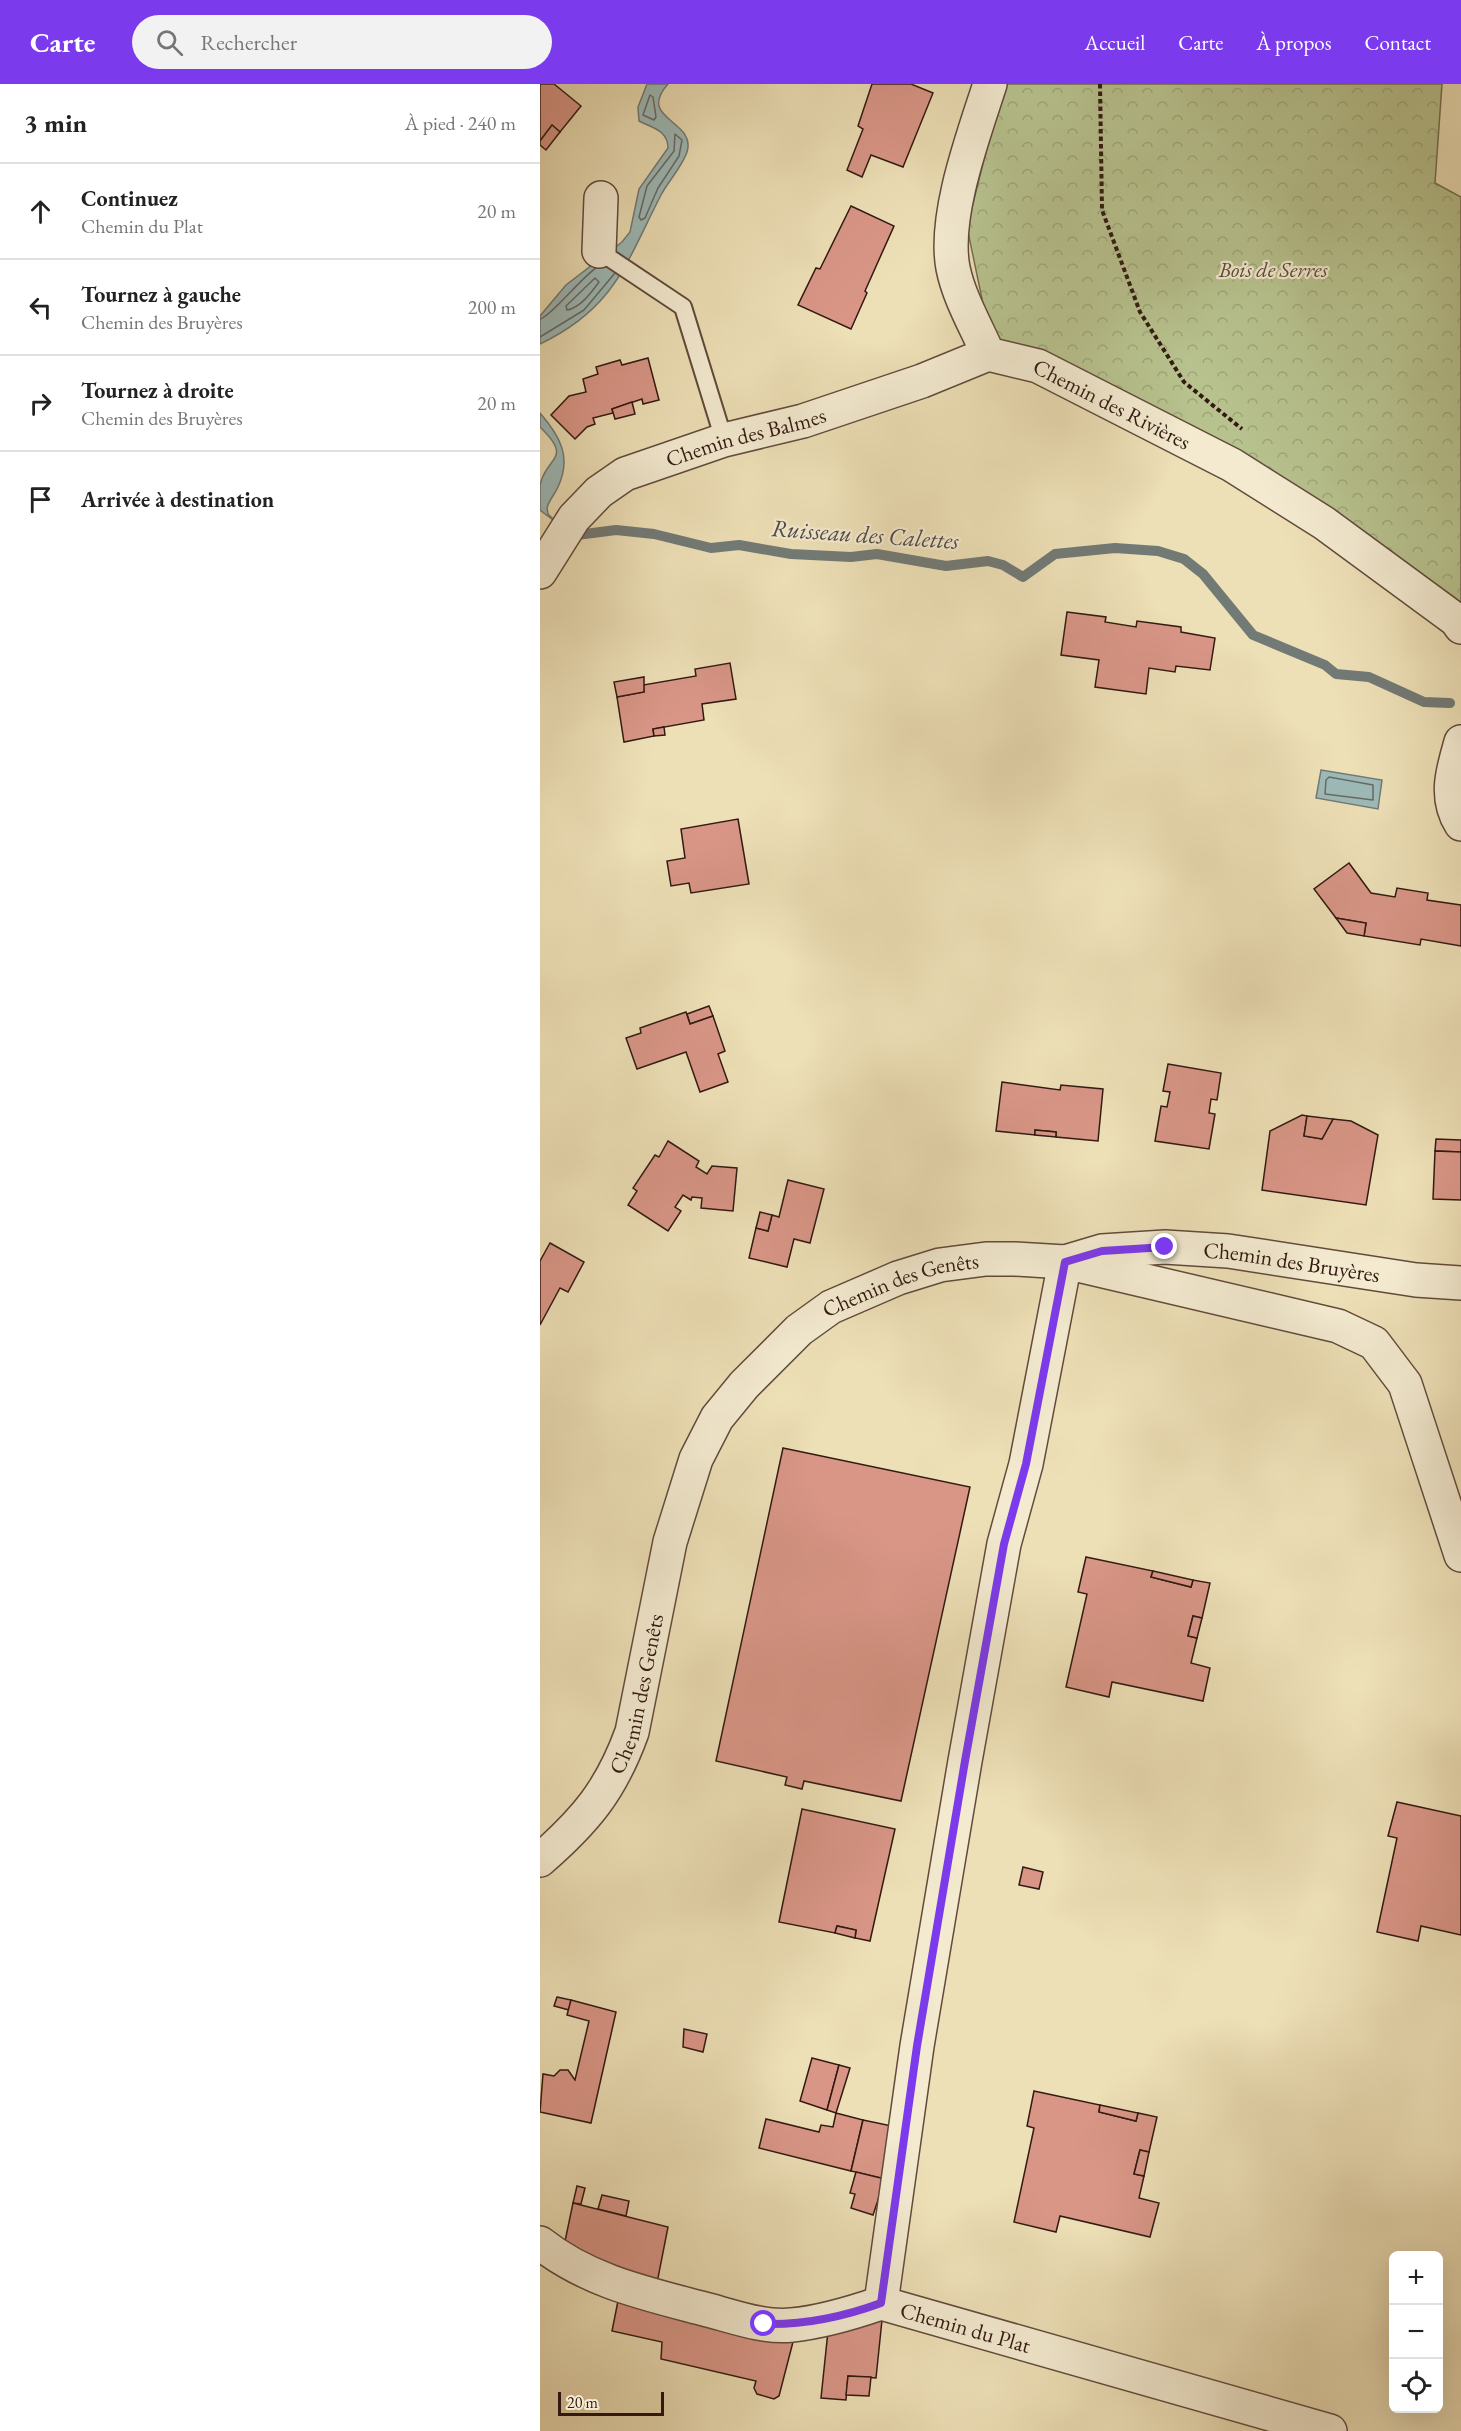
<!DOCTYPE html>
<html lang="fr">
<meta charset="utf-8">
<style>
:root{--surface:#fff;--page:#f2f2f2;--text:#222;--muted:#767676;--line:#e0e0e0;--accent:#7c3aed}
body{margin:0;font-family:"EB Garamond",serif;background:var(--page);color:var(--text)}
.controls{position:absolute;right:18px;bottom:18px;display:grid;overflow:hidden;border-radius:9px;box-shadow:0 6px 24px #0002}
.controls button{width:54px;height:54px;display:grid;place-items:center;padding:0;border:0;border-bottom:2px solid var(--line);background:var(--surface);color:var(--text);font:30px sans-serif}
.scale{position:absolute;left:18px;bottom:15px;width:106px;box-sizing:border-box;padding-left:6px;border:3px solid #321a12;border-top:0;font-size:16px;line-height:21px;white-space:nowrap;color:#321a12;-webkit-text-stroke:4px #f3ead0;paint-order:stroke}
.stop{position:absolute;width:18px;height:18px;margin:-14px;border:4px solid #7c3aed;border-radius:50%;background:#fff}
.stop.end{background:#7c3aed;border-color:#fff;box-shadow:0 2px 6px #0008}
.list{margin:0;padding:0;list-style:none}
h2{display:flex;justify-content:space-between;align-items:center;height:78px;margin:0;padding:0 24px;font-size:26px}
h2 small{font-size:20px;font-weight:400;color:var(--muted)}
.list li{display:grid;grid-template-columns:39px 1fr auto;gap:18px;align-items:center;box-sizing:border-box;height:96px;padding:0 24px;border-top:2px solid var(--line)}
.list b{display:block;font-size:22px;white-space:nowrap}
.list p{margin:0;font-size:20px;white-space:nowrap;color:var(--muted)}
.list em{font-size:20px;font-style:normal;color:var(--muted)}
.icon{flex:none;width:33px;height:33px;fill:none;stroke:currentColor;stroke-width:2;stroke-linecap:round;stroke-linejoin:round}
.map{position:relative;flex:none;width:921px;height:2347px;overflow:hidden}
header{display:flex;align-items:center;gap:36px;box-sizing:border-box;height:84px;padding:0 30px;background:var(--accent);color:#fff}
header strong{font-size:28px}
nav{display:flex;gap:33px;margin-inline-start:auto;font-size:21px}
.search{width:420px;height:54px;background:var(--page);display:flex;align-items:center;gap:15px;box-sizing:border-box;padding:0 21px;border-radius:33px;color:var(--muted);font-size:22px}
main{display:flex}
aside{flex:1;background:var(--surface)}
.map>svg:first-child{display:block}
.forest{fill:url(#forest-crowns);stroke:#746e50;stroke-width:1.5}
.water{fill:#9dbab8;stroke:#727a76;stroke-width:1.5}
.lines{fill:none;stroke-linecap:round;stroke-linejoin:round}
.shore{stroke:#686a65;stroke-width:1.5}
.stream{stroke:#727a76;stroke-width:10}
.building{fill:#d99687;stroke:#321a12;stroke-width:1.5}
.service-casing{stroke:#614b3b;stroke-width:20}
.minor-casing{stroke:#614b3b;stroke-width:36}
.path{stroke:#321a12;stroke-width:4;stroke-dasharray:4.5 3;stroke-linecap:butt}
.service{stroke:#f3ead0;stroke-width:16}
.minor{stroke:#f3ead0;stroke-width:33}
.route{stroke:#7c3aed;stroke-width:8}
.labels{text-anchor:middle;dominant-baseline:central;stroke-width:4.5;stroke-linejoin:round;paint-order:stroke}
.park-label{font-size:22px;font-style:italic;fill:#5a4c37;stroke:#f3ead0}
.street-label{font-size:22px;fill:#321a12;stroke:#f3ead0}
.water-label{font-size:24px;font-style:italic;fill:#524a44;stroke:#f3ead0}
</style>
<header>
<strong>Carte</strong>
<div class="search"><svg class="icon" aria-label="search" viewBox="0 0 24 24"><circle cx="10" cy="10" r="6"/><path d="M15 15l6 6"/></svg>Rechercher</div>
<nav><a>Accueil</a><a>Carte</a><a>À propos</a><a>Contact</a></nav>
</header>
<main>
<aside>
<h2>3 min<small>À pied · 240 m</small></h2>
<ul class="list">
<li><svg class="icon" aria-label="ahead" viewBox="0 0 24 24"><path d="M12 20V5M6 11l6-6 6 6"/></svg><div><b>Continuez</b><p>Chemin du Plat</p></div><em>20 m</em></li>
<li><svg class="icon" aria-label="left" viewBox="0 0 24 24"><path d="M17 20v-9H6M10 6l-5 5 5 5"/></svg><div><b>Tournez à gauche</b><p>Chemin des Bruyères</p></div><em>200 m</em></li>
<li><svg class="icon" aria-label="right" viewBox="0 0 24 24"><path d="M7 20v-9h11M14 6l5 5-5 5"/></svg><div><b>Tournez à droite</b><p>Chemin des Bruyères</p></div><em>20 m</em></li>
<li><svg class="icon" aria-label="arrive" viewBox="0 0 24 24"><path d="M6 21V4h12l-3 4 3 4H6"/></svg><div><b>Arrivée à destination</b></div></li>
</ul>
</aside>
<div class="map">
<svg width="921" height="2347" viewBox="0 0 921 2347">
<defs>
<pattern id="forest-crowns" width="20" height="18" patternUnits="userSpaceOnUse" patternTransform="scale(1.5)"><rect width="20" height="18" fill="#b7c28e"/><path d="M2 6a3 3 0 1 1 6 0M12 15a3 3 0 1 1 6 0" fill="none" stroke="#9ea679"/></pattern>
</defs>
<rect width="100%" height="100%" fill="#eddfb6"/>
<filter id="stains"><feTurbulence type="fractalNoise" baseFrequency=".00333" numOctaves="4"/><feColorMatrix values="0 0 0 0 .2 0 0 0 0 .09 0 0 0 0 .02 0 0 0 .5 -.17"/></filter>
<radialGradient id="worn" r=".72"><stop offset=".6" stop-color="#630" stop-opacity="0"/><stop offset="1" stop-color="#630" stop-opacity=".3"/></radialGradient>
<!-- forest -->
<path class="forest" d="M 463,0 L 902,0 L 895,99 L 921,113 L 921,520 L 451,258 L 427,143 Z"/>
<!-- water -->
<g class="water">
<path d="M 107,0 L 128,0 C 96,36 157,36 147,68 C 142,83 129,96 121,111 C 86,179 75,224 0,260 L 0,232 L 26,201 L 82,158 L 90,148 L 99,105 L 128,64 C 128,46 112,44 99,37 L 98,23 Z"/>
<path d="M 0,329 C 20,352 32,373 18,403 C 15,410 9,416 7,424 L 8,430 L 17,439 L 0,426 C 0,418 0,408 0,401 C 6,372 34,376 0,343 Z"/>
<path d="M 781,686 L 842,696 L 838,725 L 776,714 Z"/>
</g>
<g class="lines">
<!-- shore -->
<g class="shore">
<path d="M 110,11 L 113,13 L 116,33 L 114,36 L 103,31 Z"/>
<path d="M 135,50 L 142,56 L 139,72 L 118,104 L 105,134 L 101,136 L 99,133 L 107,102 L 134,67 Z"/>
<path d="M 55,194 L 59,198 C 51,209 40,224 27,226 L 26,222 Z"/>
<path d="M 0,235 C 9,234 42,193 56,184"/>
<path d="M 0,253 L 44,226 L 75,189"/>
<path d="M 789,693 L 833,701 L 833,716 L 785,710 L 786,696 Z"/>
</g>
<!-- stream -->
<path class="stream" d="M 31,447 L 37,451 L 76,446 L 114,450 L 171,464 L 199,461 L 251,470 L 311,473 L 337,470 L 406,482 L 448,477 L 463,481 L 483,493 L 515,470 L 575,464 L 618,467 L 644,475 L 663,490 L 713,551 L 785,581 L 796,590 L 829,593 L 884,618 L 910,619"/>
</g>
<!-- building -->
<g class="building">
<path d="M 0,0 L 14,0 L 41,22 L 20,48 L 12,41 L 0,57 Z"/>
<path d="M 332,0 L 371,0 L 393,9 L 363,83 L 331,71 L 322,93 L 307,86 L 323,45 L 318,42 Z"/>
<path d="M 12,41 L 20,48 L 6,66 L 0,61 L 0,57 Z"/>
<path d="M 311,122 L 354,142 L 325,207 L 327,209 L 311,245 L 258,221 L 276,184 L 280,185 Z"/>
<path d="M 108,274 L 119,316 L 103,320 L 102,315 L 72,325 L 73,329 L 53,334 L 55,340 L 47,343 L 35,355 L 11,331 L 29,312 L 46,308 L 43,295 L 58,290 L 56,283 L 80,276 L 82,281 Z"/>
<path d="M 92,318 L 95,330 L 75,335 L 72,325 Z"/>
<path d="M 527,528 L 566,533 L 565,538 L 596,543 L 597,537 L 641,543 L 641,548 L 675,554 L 670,586 L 636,582 L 635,588 L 609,584 L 606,610 L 555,603 L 559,576 L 521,571 Z"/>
<path d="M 190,579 L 196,615 L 162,620 L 164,636 L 113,645 L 114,652 L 84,658 L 77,613 L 104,608 L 103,601 L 156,592 L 155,585 Z"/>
<path d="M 104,593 L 104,608 L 77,613 L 74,598 Z"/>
<path d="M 124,643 L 125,651 L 114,652 L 113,645 Z"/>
<path d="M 198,735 L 209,800 L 151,809 L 149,799 L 131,802 L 127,777 L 145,774 L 141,745 Z"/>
<path d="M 809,779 L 831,809 L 855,813 L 857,804 L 888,809 L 887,816 L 921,821 L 921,862 L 881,855 L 880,861 L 824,852 L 826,839 L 796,834 L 774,805 Z"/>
<path d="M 796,834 L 826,839 L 824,852 L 807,849 Z"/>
<path d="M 169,922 L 173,932 L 150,940 L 147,930 Z"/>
<path d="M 146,928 L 150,940 L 173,932 L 185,967 L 178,970 L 188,998 L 160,1008 L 146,968 L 97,985 L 86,954 L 101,949 L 100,944 Z"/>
<path d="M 628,980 L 681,989 L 677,1016 L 671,1015 L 669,1029 L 675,1030 L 669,1065 L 615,1057 L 621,1022 L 627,1023 L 630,1008 L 623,1007 Z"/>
<path d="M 462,998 L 520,1006 L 521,1001 L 563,1005 L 558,1057 L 516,1053 L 516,1048 L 495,1046 L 495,1051 L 456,1047 Z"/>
<path d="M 762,1031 L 767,1032 L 764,1052 L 782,1055 L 793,1035 L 811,1037 L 838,1051 L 826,1121 L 722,1106 L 730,1047 Z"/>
<path d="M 767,1032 L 793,1035 L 782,1055 L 764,1052 Z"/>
<path d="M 495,1046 L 516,1048 L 516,1053 L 495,1051 Z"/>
<path d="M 896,1055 L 921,1056 L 921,1068 L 895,1067 Z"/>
<path d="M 128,1057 L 159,1077 L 156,1083 L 167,1090 L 172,1082 L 197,1084 L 193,1127 L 161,1124 L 162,1114 L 152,1113 L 151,1116 L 143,1111 L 135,1123 L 141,1127 L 128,1147 L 88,1121 L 97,1107 L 93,1104 L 115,1071 L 119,1073 Z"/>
<path d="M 895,1067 L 921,1068 L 921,1116 L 893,1115 Z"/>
<path d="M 248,1096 L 284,1105 L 270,1159 L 254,1155 L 247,1183 L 209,1174 L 216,1144 L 228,1147 L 232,1131 L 239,1133 Z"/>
<path d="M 220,1128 L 232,1131 L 228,1147 L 216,1144 Z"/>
<path d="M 10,1159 L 44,1178 L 28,1208 L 20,1204 L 0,1241 L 0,1177 Z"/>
<path d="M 243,1364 L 430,1403 L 361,1717 L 264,1697 L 262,1705 L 245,1701 L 247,1693 L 176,1677 Z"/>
<path d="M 546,1473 L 613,1487 L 611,1493 L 651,1503 L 653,1496 L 670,1499 L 662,1534 L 653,1532 L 648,1552 L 657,1554 L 651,1579 L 670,1584 L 663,1617 L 572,1598 L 569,1613 L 526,1603 L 547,1510 L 538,1508 Z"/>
<path d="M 613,1487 L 653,1496 L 651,1503 L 611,1493 Z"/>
<path d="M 653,1532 L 662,1534 L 657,1554 L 648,1552 Z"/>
<path d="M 857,1718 L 921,1732 L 921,1851 L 881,1842 L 878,1857 L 837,1848 L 857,1754 L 848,1752 Z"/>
<path d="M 262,1725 L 355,1745 L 330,1857 L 315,1854 L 316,1846 L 297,1842 L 295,1849 L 239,1838 Z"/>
<path d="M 483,1783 L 503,1788 L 499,1805 L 479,1801 Z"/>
<path d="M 297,1842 L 316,1846 L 315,1854 L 295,1849 Z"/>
<path d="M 17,1913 L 31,1916 L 29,1926 L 14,1922 Z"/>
<path d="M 31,1916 L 76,1928 L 51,2039 L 0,2028 L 3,1990 L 14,1992 L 20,1986 L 28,1986 L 35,1996 L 49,1937 L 27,1931 Z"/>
<path d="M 144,1945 L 167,1950 L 163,1968 L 143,1963 Z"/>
<path d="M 272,1974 L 299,1981 L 287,2026 L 260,2017 Z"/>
<path d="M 299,1981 L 310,1984 L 296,2029 L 287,2026 Z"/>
<path d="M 494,2007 L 560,2021 L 559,2028 L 596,2037 L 598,2029 L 617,2033 L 609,2068 L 600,2066 L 594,2090 L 604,2092 L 599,2114 L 619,2119 L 610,2153 L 520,2132 L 516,2148 L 474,2138 L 494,2044 L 487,2042 Z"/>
<path d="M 560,2021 L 598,2029 L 596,2037 L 559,2028 Z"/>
<path d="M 296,2029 L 323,2036 L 311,2087 L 219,2064 L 226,2035 L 279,2048 L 281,2041 L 293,2043 Z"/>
<path d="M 323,2036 L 352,2042 L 345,2095 L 311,2087 Z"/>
<path d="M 600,2066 L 609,2068 L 604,2092 L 594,2090 Z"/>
<path d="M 316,2088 L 345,2095 L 333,2131 L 311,2124 L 315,2110 L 310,2109 Z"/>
<path d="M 37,2102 L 45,2104 L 41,2120 L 33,2119 Z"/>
<path d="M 62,2111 L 89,2117 L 86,2132 L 58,2125 Z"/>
<path d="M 33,2119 L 128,2143 L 117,2199 L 24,2162 Z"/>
<path d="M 78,2217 L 254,2254 L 239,2312 L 234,2315 L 217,2310 L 214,2304 L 216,2297 L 121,2275 L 122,2258 L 72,2247 Z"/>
<path d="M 342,2236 L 336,2294 L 308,2292 L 306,2316 L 281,2314 L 288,2247 Z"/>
<path d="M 308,2292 L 331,2293 L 329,2312 L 306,2311 Z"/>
</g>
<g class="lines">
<defs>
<path id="service" d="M 59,167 L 143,223 L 184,356"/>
<g id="minor">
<path id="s1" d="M 450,0 C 434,50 403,132 413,184 C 419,214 436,242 448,270 L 498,282 L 692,381 L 784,439 L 916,536 L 921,543"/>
<path d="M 59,167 L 61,114"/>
<path id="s2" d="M 0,488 L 34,434 L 59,408 L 85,390 L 184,356 L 263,337 L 382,297 L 448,270"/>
<path d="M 921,658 C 913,686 904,713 921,740"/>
<path id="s3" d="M 0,1776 C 46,1736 71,1706 92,1648 L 130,1458 L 156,1375 L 177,1334 L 204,1301 L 259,1246 L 291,1223 L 358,1194 L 400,1181 L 446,1175 L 475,1175 L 525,1178 L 798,1242 L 834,1259 L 865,1300 L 921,1471"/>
<path id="s4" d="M 0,2159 C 49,2198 108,2210 168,2226 C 195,2233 224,2244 252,2241 C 283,2238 312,2229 341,2219 L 790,2347"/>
<path id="s5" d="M 341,2219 L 377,1962 L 425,1677 L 464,1460 L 486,1380 L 525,1178 L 562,1167 L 625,1163 L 688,1167 L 876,1196 L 921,1199"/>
</g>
</defs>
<!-- service casing -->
<use href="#service" class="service-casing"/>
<!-- minor casing -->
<use href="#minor" class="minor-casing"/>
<!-- path -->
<path class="path" d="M 560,0 L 562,126 L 600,228 L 644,298 L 702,345"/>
<!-- service -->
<use href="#service" class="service"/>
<!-- minor -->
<use href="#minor" class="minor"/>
</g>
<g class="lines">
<!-- route -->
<path class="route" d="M 224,2240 C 265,2241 303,2233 341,2219 L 377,1962 L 425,1677 L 464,1460 L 486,1380 L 525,1178 L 562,1167 L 625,1163"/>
</g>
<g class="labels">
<!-- park labels -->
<g class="park-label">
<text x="733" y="185">Bois de Serres</text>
</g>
<!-- street labels -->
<g class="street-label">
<text stroke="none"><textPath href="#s1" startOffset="417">Chemin des Rivières</textPath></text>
<text stroke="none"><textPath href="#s2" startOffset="258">Chemin des Balmes</textPath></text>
<text stroke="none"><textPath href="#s5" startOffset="1287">Chemin des Bruyères</textPath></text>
<text stroke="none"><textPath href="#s3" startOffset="720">Chemin des Genêts</textPath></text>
<text stroke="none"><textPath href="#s3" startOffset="198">Chemin des Genêts</textPath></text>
<text stroke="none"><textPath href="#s4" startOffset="448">Chemin du Plat</textPath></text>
</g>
<!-- water labels -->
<g class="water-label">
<text transform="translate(325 450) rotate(4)">Ruisseau des Calettes</text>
</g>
</g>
<rect width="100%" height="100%" filter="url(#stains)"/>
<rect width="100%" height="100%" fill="url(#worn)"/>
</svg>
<div class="controls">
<button>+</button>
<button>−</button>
<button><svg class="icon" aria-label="locate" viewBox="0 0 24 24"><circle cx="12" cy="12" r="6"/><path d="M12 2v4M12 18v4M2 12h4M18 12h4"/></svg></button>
</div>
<div class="scale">20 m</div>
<div class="stop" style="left:224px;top:2240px"></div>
<div class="stop end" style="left:625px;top:1163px"></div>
</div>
</main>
